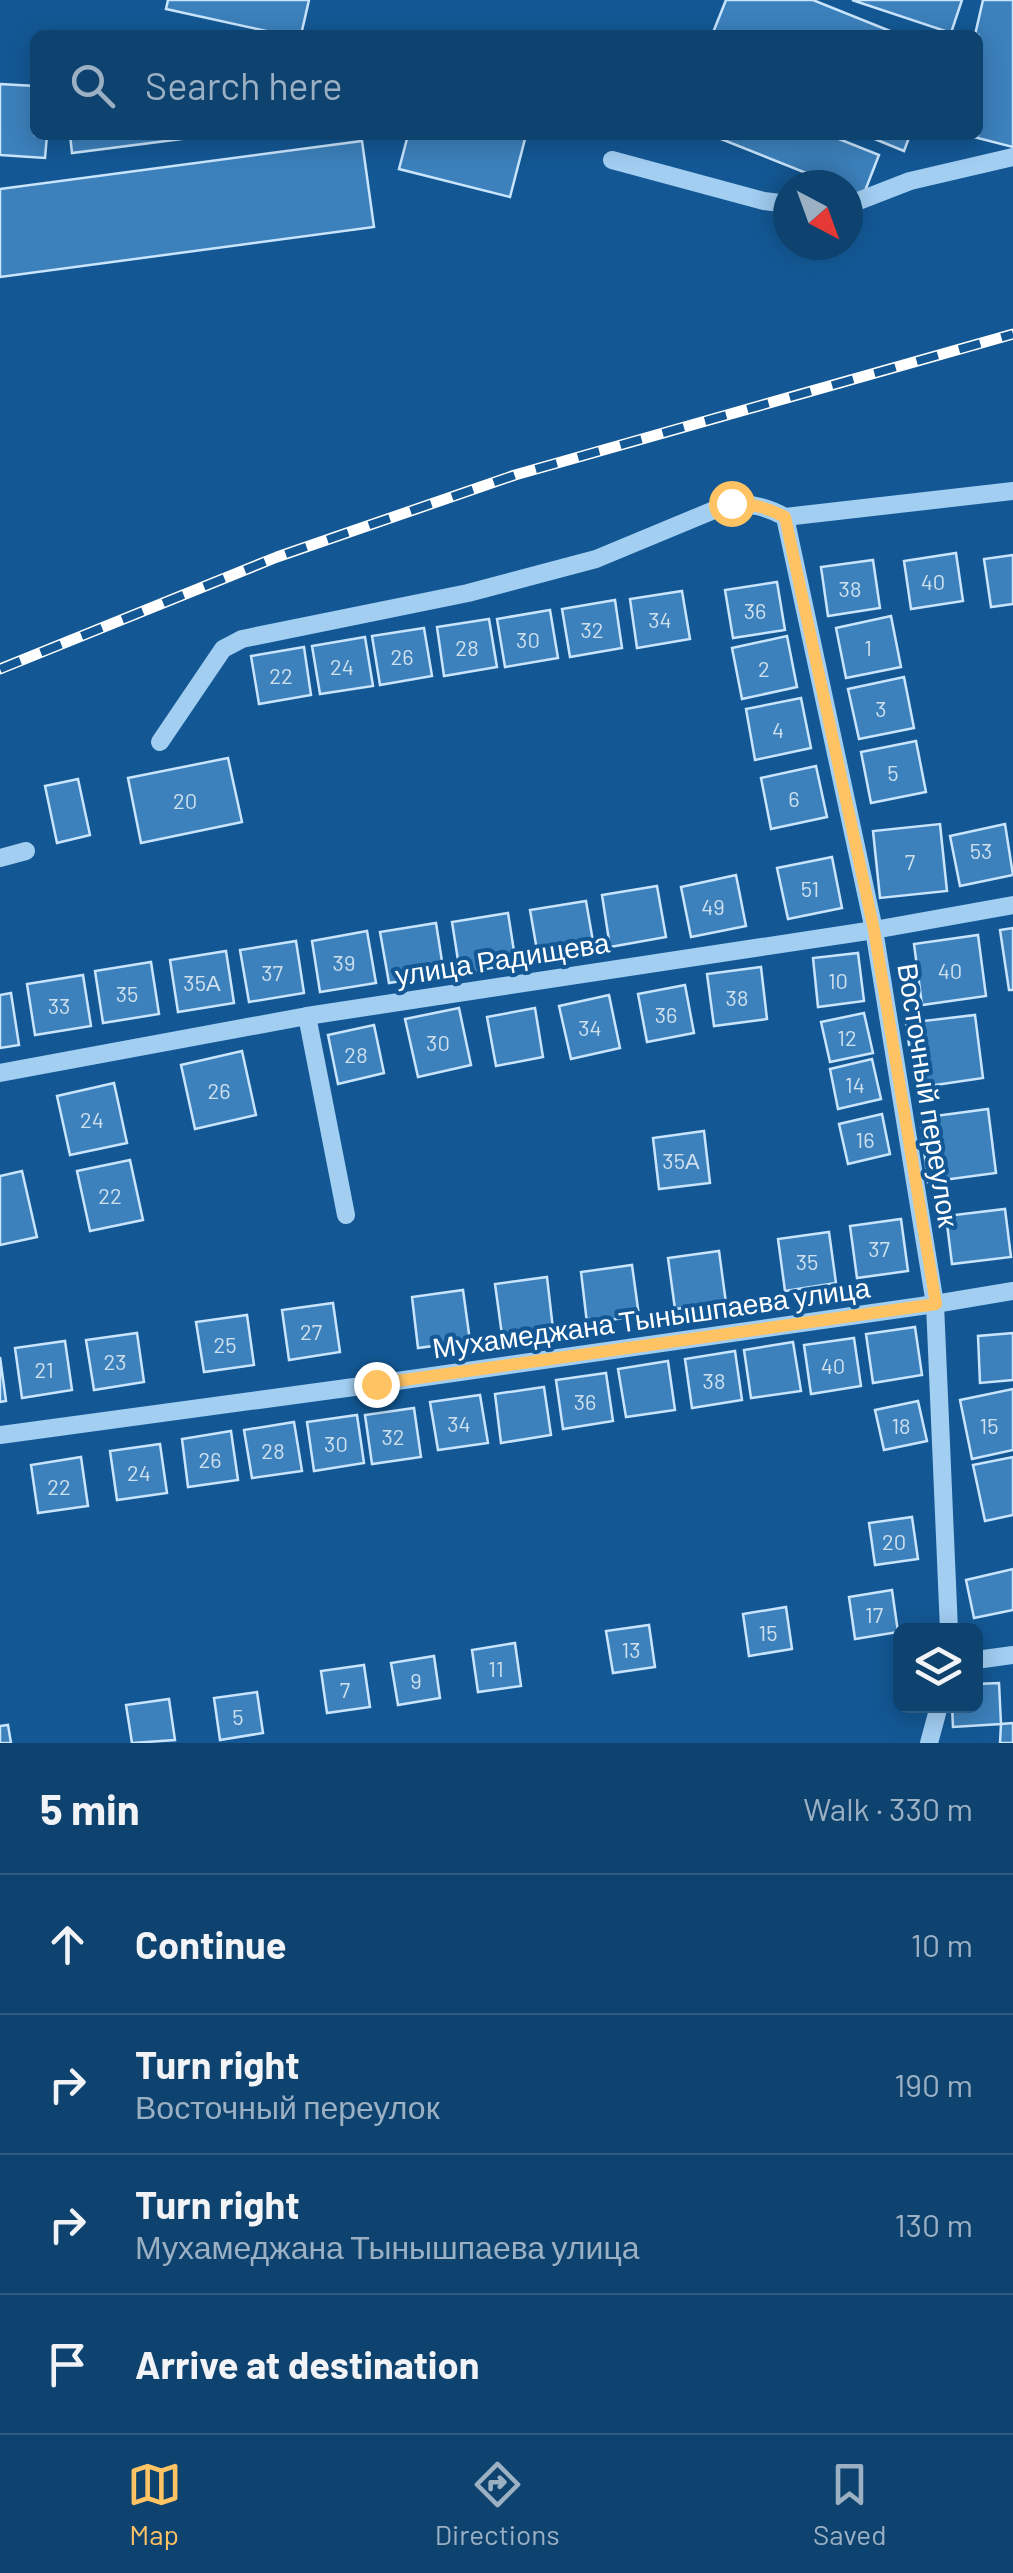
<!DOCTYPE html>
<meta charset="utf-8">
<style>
:root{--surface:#0e426f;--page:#1c4d77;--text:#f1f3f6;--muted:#9bb0c3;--line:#2e5b82;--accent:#ffc363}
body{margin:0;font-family:Barlow,sans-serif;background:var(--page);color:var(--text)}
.controls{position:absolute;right:30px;bottom:30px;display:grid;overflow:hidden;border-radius:15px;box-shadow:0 5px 25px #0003}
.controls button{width:90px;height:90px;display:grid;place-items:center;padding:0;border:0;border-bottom:2px solid var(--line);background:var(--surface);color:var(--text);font:50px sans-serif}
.compass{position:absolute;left:773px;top:170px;width:90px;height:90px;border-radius:50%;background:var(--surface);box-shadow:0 5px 25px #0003;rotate:139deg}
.stop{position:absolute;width:30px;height:30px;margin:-22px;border:8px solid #ffc363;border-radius:50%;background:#fff}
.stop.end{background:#ffc363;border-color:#fff;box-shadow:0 2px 10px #0008}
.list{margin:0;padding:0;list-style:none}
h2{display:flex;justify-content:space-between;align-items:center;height:130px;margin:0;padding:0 40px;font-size:42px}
h2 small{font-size:32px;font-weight:400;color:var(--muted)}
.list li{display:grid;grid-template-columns:65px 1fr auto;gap:30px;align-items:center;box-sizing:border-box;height:140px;padding:0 40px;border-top:2px solid var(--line)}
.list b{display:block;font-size:38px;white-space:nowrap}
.list p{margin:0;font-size:32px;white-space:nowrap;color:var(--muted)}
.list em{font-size:32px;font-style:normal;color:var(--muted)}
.icon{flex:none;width:55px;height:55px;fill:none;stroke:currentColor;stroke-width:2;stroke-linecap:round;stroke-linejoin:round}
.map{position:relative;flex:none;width:1013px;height:1743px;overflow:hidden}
.search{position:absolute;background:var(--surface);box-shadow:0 5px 25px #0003;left:30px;right:30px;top:30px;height:110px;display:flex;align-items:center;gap:25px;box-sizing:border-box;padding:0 35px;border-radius:15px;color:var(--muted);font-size:38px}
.sheet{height:690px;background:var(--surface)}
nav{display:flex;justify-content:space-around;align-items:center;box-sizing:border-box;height:140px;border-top:2px solid var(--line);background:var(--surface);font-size:28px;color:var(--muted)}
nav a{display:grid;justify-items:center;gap:5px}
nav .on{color:var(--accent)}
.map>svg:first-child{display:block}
.building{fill:#3c81bc;stroke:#c9e5fd;stroke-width:2.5}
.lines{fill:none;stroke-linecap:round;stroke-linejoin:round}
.minor{stroke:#a2cef2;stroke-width:18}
.rail-casing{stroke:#fff;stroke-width:11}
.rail{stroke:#135894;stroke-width:8;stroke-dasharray:22;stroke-linecap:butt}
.route{stroke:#ffc363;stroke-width:12}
.labels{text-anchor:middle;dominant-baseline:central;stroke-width:8;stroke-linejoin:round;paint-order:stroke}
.number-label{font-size:22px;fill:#cee0ee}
.street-label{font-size:28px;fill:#fff;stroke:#135894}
</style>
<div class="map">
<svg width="1013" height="1743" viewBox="0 0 1013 1743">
<rect width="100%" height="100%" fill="#135894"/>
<!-- building -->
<g class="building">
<path d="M 168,0 L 309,0 L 301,35 L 284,35 L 166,9 Z"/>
<path d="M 726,0 L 813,0 L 900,35 L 712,35 Z"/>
<path d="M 852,0 L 962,0 L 951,33 Z"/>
<path d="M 983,0 L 1013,0 L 1013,147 L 966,135 L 978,135 L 978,35 L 975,35 Z"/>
<path d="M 0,84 L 35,86 L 35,135 L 47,135 L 45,158 L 0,155 Z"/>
<path d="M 70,135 L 213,135 L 72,153 Z"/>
<path d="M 408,135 L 526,135 L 510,197 L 399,169 Z"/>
<path d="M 711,135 L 829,135 L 879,155 L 863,196 L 848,190 L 848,185 L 836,185 Z"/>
<path d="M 865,135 L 910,135 L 904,151 Z"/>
<path d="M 362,141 L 374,227 L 0,277 L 0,189 Z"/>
<path d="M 956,553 L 963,601 L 911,609 L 904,561 Z"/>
<path d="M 1013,555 L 1013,604 L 991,607 L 984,559 Z"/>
<path d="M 873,560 L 880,608 L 828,616 L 821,567 Z"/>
<path d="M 777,582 L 785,630 L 733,638 L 725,590 Z"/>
<path d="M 682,591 L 690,639 L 637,648 L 630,599 Z"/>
<path d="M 615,600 L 622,648 L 570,657 L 562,609 Z"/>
<path d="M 550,610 L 558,658 L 505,667 L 497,619 Z"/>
<path d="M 891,616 L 901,667 L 846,678 L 836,628 Z"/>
<path d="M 489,619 L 497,667 L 444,676 L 437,627 Z"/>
<path d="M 424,628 L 432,676 L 380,685 L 372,636 Z"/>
<path d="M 787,636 L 797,687 L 742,699 L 732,648 Z"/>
<path d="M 365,637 L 373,686 L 320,694 L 312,646 Z"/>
<path d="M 304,647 L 311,695 L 259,704 L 251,656 Z"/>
<path d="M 904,677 L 914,728 L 859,739 L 848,689 Z"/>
<path d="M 801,698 L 811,748 L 755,760 L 746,709 Z"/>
<path d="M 916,741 L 926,792 L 871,803 L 861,752 Z"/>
<path d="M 228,758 L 242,822 L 141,843 L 128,778 Z"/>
<path d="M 816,766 L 827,817 L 771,829 L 761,778 Z"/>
<path d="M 78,779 L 90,835 L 57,843 L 45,786 Z"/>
<path d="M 940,824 L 947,891 L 880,898 L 873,831 Z"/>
<path d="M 1005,824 L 1013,875 L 960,886 L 950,836 Z"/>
<path d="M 832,857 L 842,908 L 788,919 L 777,868 Z"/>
<path d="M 736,875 L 746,926 L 691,937 L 681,887 Z"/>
<path d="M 657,886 L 666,937 L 610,947 L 602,895 Z"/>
<path d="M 586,901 L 595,953 L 539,962 L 530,910 Z"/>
<path d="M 508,913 L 516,964 L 460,973 L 452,922 Z"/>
<path d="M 436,923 L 444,974 L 389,983 L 380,932 Z"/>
<path d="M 1013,928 L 1013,990 L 1009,990 L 1000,930 Z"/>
<path d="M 367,931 L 376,983 L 320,992 L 312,941 Z"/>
<path d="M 978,935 L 986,996 L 922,1005 L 914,944 Z"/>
<path d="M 296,941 L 304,993 L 249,1002 L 240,950 Z"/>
<path d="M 226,951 L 234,1003 L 178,1012 L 170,960 Z"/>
<path d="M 858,953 L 864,1001 L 818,1007 L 813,958 Z"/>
<path d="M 151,962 L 159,1014 L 103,1023 L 95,971 Z"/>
<path d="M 761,967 L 767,1019 L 714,1026 L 707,974 Z"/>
<path d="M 83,975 L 91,1026 L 35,1035 L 27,984 Z"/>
<path d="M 685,985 L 694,1033 L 647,1042 L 638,994 Z"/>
<path d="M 11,993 L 19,1045 L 0,1048 L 0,995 Z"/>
<path d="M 609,995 L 620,1048 L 571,1059 L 559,1006 Z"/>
<path d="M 459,1008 L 471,1065 L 418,1077 L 405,1019 Z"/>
<path d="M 535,1008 L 543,1057 L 496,1066 L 487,1017 Z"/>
<path d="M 864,1013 L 873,1053 L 830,1062 L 821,1022 Z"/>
<path d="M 975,1015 L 983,1078 L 915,1088 L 906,1023 Z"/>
<path d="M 374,1025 L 384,1073 L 338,1084 L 328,1035 Z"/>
<path d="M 242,1051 L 256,1115 L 195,1129 L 181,1065 Z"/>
<path d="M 872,1059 L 881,1099 L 838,1109 L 830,1069 Z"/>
<path d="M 114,1083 L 127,1143 L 70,1155 L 57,1096 Z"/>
<path d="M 988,1109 L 996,1173 L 928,1182 L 920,1118 Z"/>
<path d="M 882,1114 L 890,1154 L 848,1164 L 839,1124 Z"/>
<path d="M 704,1131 L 710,1183 L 659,1189 L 653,1138 Z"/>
<path d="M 130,1160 L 143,1220 L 90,1231 L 77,1171 Z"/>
<path d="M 22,1171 L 37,1237 L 0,1245 L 0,1176 Z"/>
<path d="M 1005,1209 L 1011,1257 L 952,1264 L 946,1216 Z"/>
<path d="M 901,1219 L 908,1271 L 857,1278 L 850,1226 Z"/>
<path d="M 829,1232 L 836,1283 L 785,1291 L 778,1239 Z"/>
<path d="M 719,1251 L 726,1303 L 675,1309 L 668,1258 Z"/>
<path d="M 632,1265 L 639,1316 L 587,1323 L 581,1272 Z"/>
<path d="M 547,1277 L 553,1329 L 502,1335 L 495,1284 Z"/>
<path d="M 463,1290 L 470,1341 L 418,1348 L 412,1297 Z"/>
<path d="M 333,1303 L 340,1352 L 289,1360 L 282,1310 Z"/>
<path d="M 247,1315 L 254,1365 L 204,1372 L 196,1322 Z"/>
<path d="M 915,1327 L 922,1375 L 873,1383 L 866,1334 Z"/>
<path d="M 137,1333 L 144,1382 L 94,1390 L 86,1340 Z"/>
<path d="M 1013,1333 L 1013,1380 L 980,1383 L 978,1336 Z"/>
<path d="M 854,1338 L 861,1386 L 811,1394 L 804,1345 Z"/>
<path d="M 65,1341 L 72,1390 L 22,1398 L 15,1348 Z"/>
<path d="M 793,1342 L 801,1391 L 751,1398 L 744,1350 Z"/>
<path d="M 735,1351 L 742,1400 L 692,1408 L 685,1359 Z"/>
<path d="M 0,1357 L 6,1401 L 0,1402 Z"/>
<path d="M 668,1361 L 675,1410 L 626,1417 L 618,1369 Z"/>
<path d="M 606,1373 L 613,1421 L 563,1429 L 556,1380 Z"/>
<path d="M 544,1387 L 551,1435 L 501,1443 L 495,1394 Z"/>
<path d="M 1013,1389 L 1013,1450 L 972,1459 L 960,1400 Z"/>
<path d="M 480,1395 L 488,1443 L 438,1450 L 430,1402 Z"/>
<path d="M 918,1401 L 927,1441 L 884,1450 L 875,1410 Z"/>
<path d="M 414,1408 L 421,1457 L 372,1464 L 365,1415 Z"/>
<path d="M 357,1415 L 364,1463 L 314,1471 L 307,1422 Z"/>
<path d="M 294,1422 L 302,1471 L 252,1478 L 244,1430 Z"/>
<path d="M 231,1431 L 238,1480 L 188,1487 L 182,1439 Z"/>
<path d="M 160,1444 L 167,1493 L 117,1500 L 110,1451 Z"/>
<path d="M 81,1457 L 88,1506 L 38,1513 L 31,1465 Z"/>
<path d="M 1013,1457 L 1013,1515 L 985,1521 L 973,1465 Z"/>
<path d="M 912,1517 L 918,1559 L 875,1565 L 869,1523 Z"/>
<path d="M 1013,1569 L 1013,1610 L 974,1618 L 966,1580 Z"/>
<path d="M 892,1590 L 898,1632 L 855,1639 L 849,1597 Z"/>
<path d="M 786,1607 L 792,1649 L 749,1656 L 743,1614 Z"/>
<path d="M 649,1625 L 655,1667 L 613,1673 L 606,1631 Z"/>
<path d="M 515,1643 L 521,1686 L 478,1692 L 472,1650 Z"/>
<path d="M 434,1656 L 440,1698 L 398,1705 L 391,1663 Z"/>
<path d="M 364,1665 L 370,1707 L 327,1713 L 321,1671 Z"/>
<path d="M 999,1683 L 1001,1724 L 953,1727 L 952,1706 L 976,1706 L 976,1684 Z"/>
<path d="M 257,1692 L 263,1733 L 220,1740 L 214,1698 Z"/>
<path d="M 169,1699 L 175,1740 L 132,1743 L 126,1705 Z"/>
<path d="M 1013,1723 L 1013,1743 L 1000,1743 L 1001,1724 Z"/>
<path d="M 8,1725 L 11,1743 L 0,1743 L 0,1726 Z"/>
</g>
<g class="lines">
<!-- minor -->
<g class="minor">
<path d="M 612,160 L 764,201 L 788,204"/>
<path d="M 848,205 L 910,181 L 1013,157"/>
<path d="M 785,517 L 874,930 L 935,1304 L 949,1630"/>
<path d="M 785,517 L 1013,491"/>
<path d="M 160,742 L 223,649 L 242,639 L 468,593 L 596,559 L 731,503 C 752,504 767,507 785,517"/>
<path d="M 0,858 L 26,851"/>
<path d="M 307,1016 L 346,1215"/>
<path d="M 0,1073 L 307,1016 L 874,930 L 1013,905"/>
<path d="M 0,1435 L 376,1384 L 935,1304 L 1013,1291"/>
<path d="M 976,1660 L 1013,1655"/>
<path d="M 929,1743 L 939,1706"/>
</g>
<defs>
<path id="rail" d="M 0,669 L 277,557 L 515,475 L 1013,334"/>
</defs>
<!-- rail casing -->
<use href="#rail" class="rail-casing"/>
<!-- rail -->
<use href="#rail" class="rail"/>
</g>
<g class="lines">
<!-- route -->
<path class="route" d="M 376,1384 L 936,1304 L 874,930 L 785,517 C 767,507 752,504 731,503"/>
</g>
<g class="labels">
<!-- number labels -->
<g class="number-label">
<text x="933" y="581">40</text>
<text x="850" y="588">38</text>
<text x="755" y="610">36</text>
<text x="660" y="619">34</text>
<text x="592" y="629">32</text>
<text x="528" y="639">30</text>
<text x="467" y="647">28</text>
<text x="868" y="647">1</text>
<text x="402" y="656">26</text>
<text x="342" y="666">24</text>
<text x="764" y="668">2</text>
<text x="281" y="675">22</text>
<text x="881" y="708">3</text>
<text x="778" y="729">4</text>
<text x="893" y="772">5</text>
<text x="794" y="798">6</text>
<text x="185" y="800">20</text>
<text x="981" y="850">53</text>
<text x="910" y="861">7</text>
<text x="810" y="888">51</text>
<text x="713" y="906">49</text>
<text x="344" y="962">39</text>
<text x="950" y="970">40</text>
<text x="272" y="972">37</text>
<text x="838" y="980">10</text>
<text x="202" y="982">35А</text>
<text x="127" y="993">35</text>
<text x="737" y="997">38</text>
<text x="59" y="1005">33</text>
<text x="666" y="1014">36</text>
<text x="590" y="1027">34</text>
<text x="847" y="1037">12</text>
<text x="438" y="1042">30</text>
<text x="356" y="1054">28</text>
<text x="855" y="1084">14</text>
<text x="219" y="1090">26</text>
<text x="92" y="1119">24</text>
<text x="865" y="1139">16</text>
<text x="681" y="1160">35А</text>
<text x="110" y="1195">22</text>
<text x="879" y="1248">37</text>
<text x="807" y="1261">35</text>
<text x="311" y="1331">27</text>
<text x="225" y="1344">25</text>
<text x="115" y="1361">23</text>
<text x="833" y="1365">40</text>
<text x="44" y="1369">21</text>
<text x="714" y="1380">38</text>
<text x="585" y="1401">36</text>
<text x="459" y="1423">34</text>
<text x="901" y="1425">18</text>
<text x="989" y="1425">15</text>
<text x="393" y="1436">32</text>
<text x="336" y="1443">30</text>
<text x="273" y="1450">28</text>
<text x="210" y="1459">26</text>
<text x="139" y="1472">24</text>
<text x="59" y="1486">22</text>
<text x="894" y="1541">20</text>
<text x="874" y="1614">17</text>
<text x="768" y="1632">15</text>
<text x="631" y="1649">13</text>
<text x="496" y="1668">11</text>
<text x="416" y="1680">9</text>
<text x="345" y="1689">7</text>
<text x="238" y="1716">5</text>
</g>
<!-- street labels -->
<g class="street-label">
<text transform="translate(502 958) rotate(-9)">улица Радищева</text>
<text transform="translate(929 1095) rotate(81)">Восточный переулок</text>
<text transform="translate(651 1317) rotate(-8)">Мухамеджана Тынышпаева улица</text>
</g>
</g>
</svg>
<div class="controls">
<button><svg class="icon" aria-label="layers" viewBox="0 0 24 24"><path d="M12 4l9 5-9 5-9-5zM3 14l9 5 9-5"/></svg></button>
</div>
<svg class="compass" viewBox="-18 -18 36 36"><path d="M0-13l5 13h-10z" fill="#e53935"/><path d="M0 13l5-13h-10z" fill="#9bb0c3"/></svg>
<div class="stop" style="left:731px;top:503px"></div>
<div class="stop end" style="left:376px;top:1384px"></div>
<div class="search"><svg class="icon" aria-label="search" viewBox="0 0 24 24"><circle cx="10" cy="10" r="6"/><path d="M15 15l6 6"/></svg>Search here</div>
</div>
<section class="sheet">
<h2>5 min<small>Walk · 330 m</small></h2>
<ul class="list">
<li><svg class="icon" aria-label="ahead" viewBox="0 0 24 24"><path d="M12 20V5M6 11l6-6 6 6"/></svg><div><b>Continue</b></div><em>10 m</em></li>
<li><svg class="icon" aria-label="right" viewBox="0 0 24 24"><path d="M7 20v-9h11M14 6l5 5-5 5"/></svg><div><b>Turn right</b><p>Восточный переулок</p></div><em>190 m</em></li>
<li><svg class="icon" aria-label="right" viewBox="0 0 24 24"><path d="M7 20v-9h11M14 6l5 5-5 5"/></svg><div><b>Turn right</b><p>Мухамеджана Тынышпаева улица</p></div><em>130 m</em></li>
<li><svg class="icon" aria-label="arrive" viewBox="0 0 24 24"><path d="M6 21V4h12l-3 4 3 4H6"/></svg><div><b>Arrive at destination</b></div></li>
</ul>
</section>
<nav>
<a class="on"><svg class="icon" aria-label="map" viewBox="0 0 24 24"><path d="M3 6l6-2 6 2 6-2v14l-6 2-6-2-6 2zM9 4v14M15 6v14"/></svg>Map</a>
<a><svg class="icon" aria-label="directions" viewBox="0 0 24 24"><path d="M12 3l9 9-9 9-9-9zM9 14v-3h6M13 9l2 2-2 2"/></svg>Directions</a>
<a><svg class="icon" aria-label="saved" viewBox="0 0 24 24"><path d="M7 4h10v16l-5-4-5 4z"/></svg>Saved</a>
</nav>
